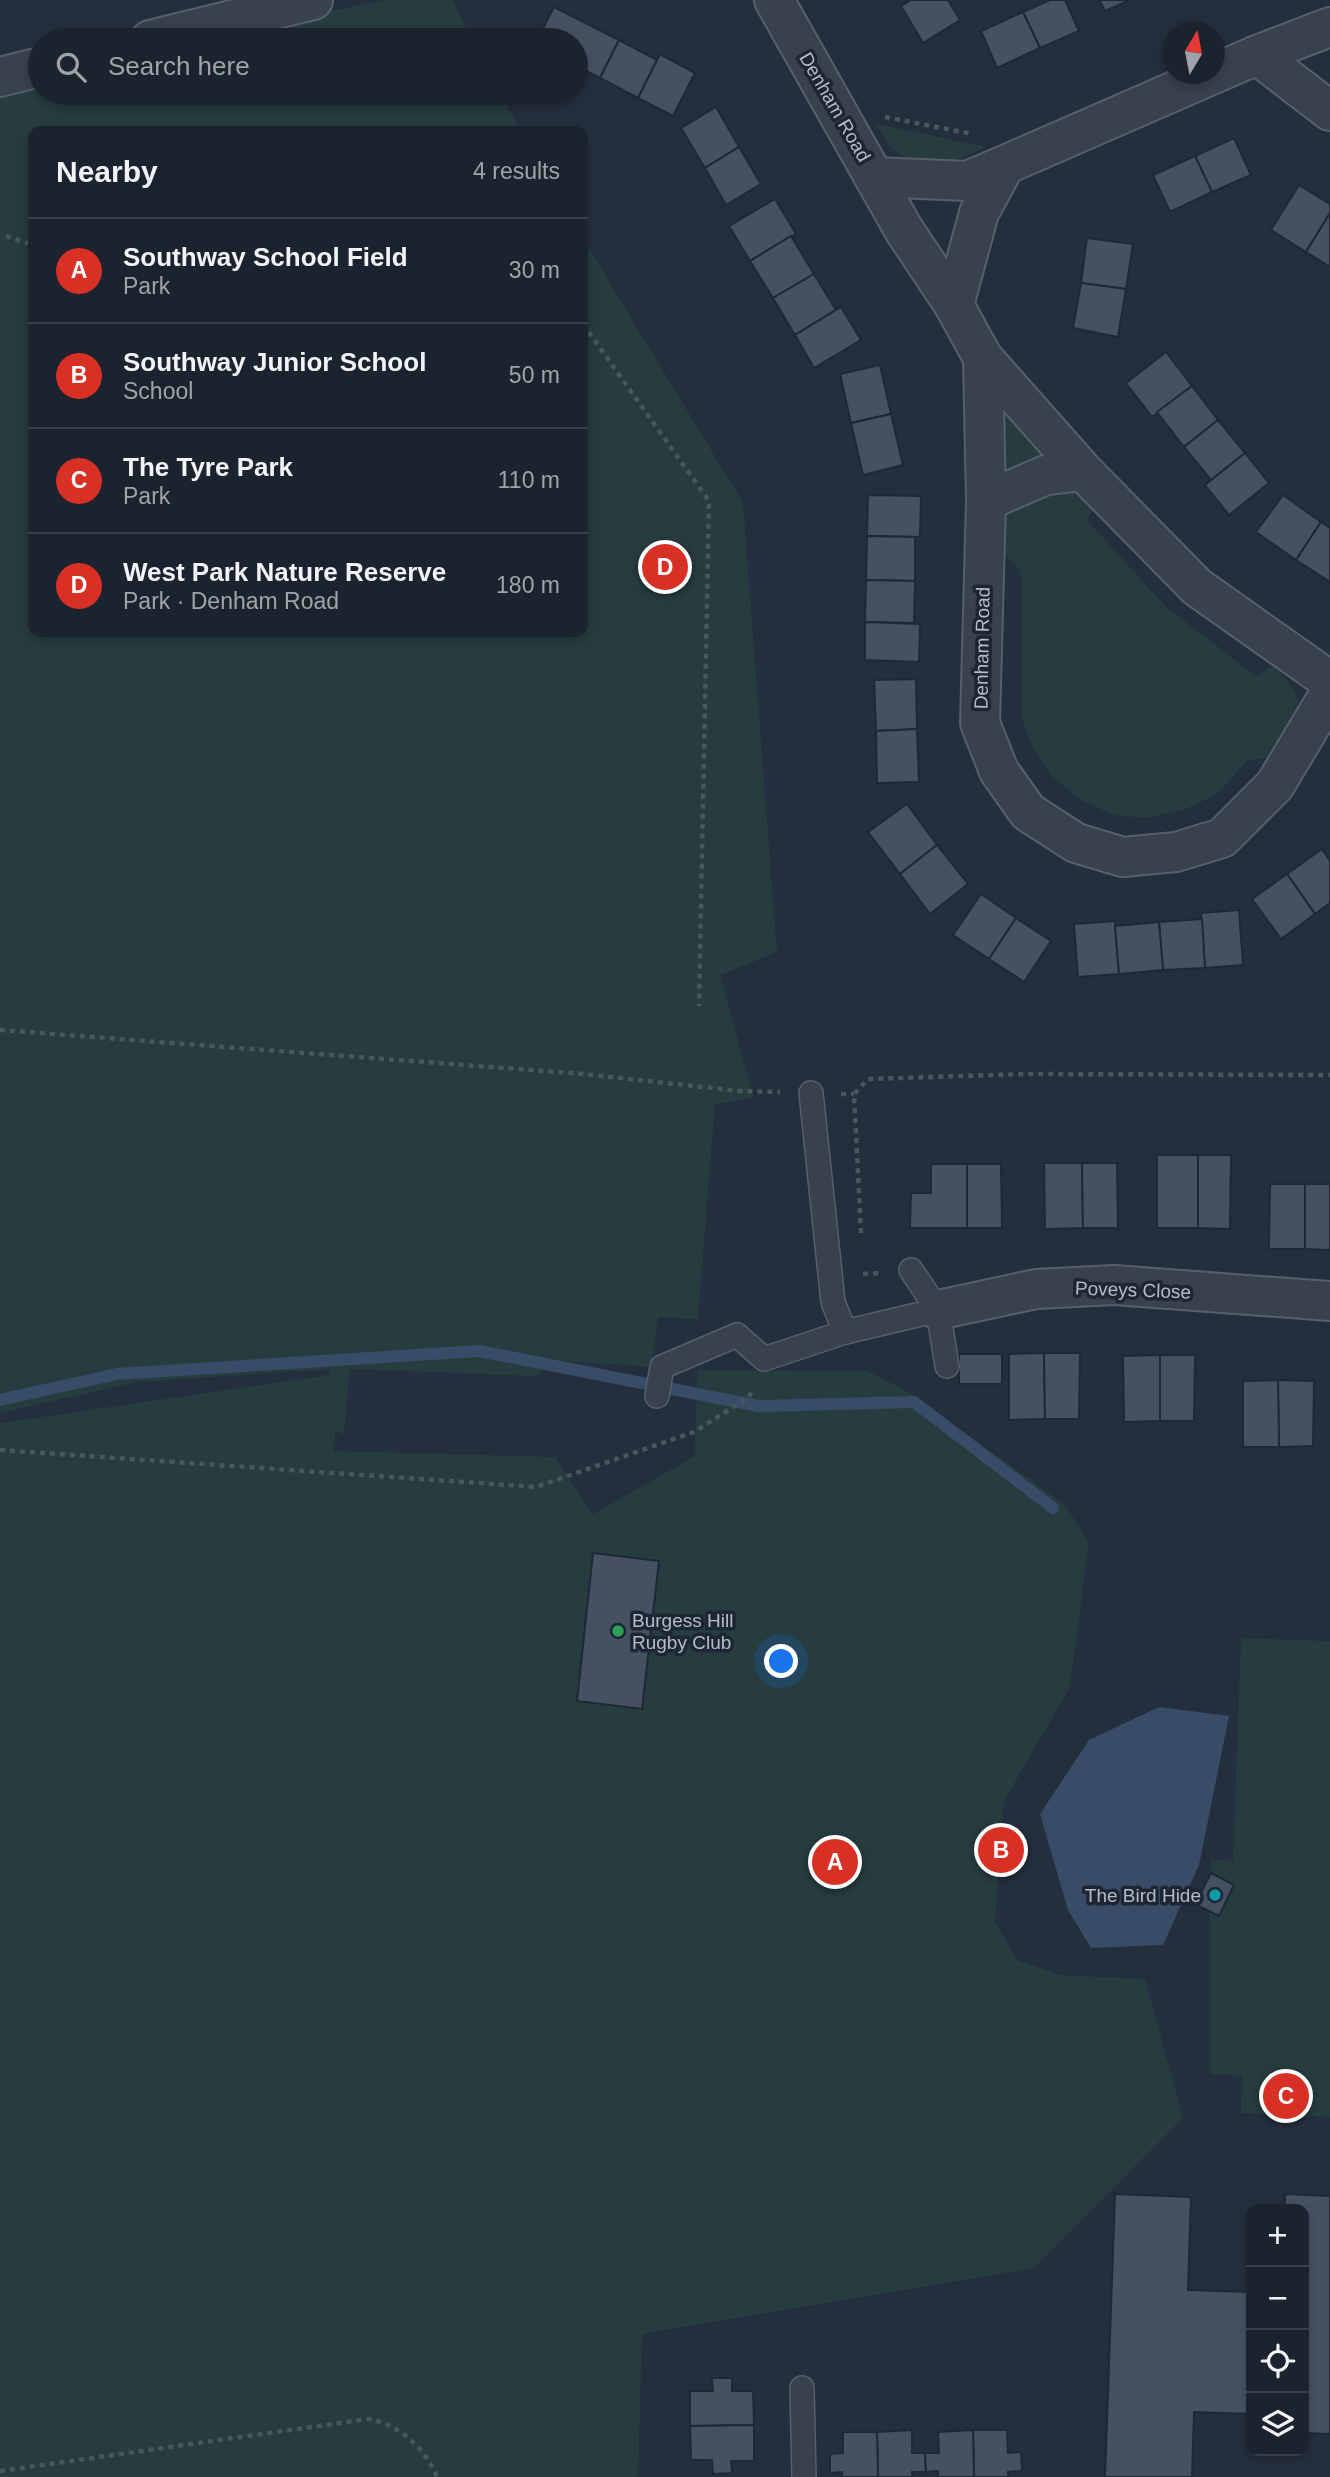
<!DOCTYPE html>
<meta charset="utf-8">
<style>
:root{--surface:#1b232e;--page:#242b36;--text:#f1f3f6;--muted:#a0a4aa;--line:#39404a;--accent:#d93025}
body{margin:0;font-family:Arial,sans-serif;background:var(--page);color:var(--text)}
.controls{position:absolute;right:21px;bottom:21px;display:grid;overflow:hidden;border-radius:14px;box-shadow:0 4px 10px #0003}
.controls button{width:63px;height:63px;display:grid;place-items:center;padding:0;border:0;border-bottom:2px solid var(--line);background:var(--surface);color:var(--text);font:35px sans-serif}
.compass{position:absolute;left:1162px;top:21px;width:63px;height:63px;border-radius:50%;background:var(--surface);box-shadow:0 4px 10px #0003;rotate:10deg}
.you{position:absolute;left:782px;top:1662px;width:24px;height:24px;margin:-18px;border:5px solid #fff;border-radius:50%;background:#1a73e8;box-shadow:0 0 0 10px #1a73e833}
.badge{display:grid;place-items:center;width:46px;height:46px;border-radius:50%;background:var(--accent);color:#fff;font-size:23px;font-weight:700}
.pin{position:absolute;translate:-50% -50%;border:4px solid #fff;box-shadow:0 2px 7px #0006}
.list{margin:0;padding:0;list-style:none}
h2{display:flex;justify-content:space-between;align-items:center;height:91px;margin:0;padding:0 28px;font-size:30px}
h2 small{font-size:23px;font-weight:400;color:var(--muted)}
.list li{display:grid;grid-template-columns:46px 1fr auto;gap:21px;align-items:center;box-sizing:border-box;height:105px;padding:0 28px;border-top:2px solid var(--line)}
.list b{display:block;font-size:26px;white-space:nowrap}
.list p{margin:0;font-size:23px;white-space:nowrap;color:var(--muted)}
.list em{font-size:23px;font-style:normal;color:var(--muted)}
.icon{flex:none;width:38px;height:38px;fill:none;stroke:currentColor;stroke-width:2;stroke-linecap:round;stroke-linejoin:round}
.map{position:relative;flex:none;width:1330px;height:2477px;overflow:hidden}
.search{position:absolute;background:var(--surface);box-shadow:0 4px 10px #0003;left:28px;top:28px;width:560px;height:77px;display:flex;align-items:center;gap:18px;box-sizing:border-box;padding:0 24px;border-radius:38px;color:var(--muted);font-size:26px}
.panel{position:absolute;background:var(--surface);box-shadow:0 4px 10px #0003;left:28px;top:126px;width:560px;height:511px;border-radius:14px}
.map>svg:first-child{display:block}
.green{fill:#263c3f}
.water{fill:#394c67}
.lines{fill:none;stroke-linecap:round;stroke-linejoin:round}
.stream{stroke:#394c67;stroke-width:12}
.building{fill:#455162;stroke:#1f2835;stroke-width:2}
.lane-casing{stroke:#565f6c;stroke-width:26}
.street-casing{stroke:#565f6c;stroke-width:42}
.path{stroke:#44595c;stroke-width:4.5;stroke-dasharray:5 5;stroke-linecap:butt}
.lane{stroke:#38414e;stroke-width:23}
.street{stroke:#38414e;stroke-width:38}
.leisure-dot{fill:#2e9e5b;stroke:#1d2633;stroke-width:2.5}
.culture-dot{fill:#0f9aa8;stroke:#1d2633;stroke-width:2.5}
.labels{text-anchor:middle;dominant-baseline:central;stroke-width:7;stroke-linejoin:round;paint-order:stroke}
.street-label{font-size:19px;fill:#b4bcc9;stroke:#1d2633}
.poi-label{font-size:19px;fill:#b4bcc9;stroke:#1d2633;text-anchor:start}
</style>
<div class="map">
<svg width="1330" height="2477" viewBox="0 0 1330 2477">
<rect width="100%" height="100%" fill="#242f3e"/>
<!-- green -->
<g class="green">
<path d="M 385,0 L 453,0 L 471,40 L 188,40 Z"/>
<path d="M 40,71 L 40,93 L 500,93 L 521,131 L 33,131 L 33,632 L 583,632 L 583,238 L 743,503 L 777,952 L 720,975 L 754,1098 L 715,1104 L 698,1319 L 658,1317 L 652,1367 L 552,1360 L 537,1376 L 350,1369 L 344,1434 L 335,1431 L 334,1451 L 555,1457 L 593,1514 L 695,1456 L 697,1370 L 868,1371 L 913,1395 L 1065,1505 L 1089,1542 L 1070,1687 L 1004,1801 L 995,1922 L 1017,1960 L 1060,1975 L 1145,1979 L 1183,2118 L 1034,2268 L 642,2334 L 638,2477 L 0,2477 L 0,1423 L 329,1375 L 330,1369 L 137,1382 L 0,1413 L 0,79 Z"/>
<path d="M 876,124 L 986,147 L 949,163 L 916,162 L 891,149 Z"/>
<path d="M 998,398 L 1050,461 L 996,482 Z"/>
<path d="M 1072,489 L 1094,507 L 1087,520 L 1166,607 L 1257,677 L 1273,664 C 1309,704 1302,708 1283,756 L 1248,760 L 1217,794 L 1188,808 L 1147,818 L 1113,815 L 1081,800 L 1052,776 L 1034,750 L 1021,717 L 1021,571 L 993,545 L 999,515 L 1025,496 Z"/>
<path d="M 1241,1638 L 1330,1641 L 1330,2117 L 1241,2113 L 1242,2076 L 1210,2074 L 1210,1912 L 1219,1916 L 1234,1885 L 1211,1873 L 1211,1859 L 1233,1861 Z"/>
</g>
<!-- water -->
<path class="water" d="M 1159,1707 L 1229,1716 L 1199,1865 L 1163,1945 L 1091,1948 L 1068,1910 L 1040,1814 L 1089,1740 Z"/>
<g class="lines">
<!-- stream -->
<path class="stream" d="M 0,1400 L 117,1374 L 479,1351 L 758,1406 L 914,1402 L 1053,1508"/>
</g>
<!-- building -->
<g class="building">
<path d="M 911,0 L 948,0 L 960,20 L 923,43 L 901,6 Z"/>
<path d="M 1050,0 L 1065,0 L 1079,31 L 1040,48 L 1023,12 Z"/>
<path d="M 1099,0 L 1130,0 L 1105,11 Z"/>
<path d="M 554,7 L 619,40 L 600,78 L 576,66 L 576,40 L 537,40 Z"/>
<path d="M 1023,12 L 1040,48 L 997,68 L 981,31 Z"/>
<path d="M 619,40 L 657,60 L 638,98 L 600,78 Z"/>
<path d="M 660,54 L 695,73 L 673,116 L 638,98 Z"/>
<path d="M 716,107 L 739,147 L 705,168 L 681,128 Z"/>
<path d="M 1234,138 L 1251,175 L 1212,192 L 1195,156 Z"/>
<path d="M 739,147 L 761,184 L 726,205 L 705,168 Z"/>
<path d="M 1195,156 L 1212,192 L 1170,212 L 1153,175 Z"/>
<path d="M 1299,185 L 1330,204 L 1330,213 L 1306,252 L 1271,230 Z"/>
<path d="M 775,199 L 796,234 L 750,261 L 729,226 Z"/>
<path d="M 1330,213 L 1330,267 L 1306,252 Z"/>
<path d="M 791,236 L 814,274 L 773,298 L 750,261 Z"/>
<path d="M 1087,238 L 1133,244 L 1126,289 L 1081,283 Z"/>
<path d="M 814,274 L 836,310 L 795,335 L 773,298 Z"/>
<path d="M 1081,283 L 1126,289 L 1118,337 L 1073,328 Z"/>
<path d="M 841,307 L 861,340 L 814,368 L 795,335 Z"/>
<path d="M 1166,352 L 1192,386 L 1152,417 L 1126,383 Z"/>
<path d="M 880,365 L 891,414 L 851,423 L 840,374 Z"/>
<path d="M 1192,386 L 1218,420 L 1184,447 L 1157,412 Z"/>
<path d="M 891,414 L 903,465 L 863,475 L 851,423 Z"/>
<path d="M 1218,420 L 1245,453 L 1211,480 L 1184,447 Z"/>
<path d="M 1245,453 L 1269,483 L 1229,515 L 1205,485 Z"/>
<path d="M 868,495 L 921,496 L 920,537 L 867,536 Z"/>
<path d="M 1283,495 L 1321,522 L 1296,560 L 1256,532 Z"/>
<path d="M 1321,522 L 1330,528 L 1330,582 L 1296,560 Z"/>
<path d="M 867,536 L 915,537 L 915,581 L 866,580 Z"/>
<path d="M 866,580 L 915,581 L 914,623 L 865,622 Z"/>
<path d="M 865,622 L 920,624 L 919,662 L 865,660 Z"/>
<path d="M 916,679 L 917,729 L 876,731 L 874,680 Z"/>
<path d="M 917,729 L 919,782 L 877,783 L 876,731 Z"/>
<path d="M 907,804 L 937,845 L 900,874 L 868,832 Z"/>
<path d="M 937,845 L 968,884 L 930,914 L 900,874 Z"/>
<path d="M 1322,849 L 1330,861 L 1330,903 L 1315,914 L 1287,874 Z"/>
<path d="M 1287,874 L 1315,914 L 1281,939 L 1252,899 Z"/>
<path d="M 981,894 L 1016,918 L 989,959 L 953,935 Z"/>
<path d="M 1239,910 L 1243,965 L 1205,968 L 1201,913 Z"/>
<path d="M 1016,918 L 1051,941 L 1024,982 L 989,959 Z"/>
<path d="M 1202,919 L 1205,968 L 1163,970 L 1159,922 Z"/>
<path d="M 1115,921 L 1119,974 L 1078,977 L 1074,924 Z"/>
<path d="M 1159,922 L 1163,970 L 1119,974 L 1115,926 Z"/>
<rect x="1157" y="1155" width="41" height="73"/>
<path d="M 1198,1155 L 1231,1155 L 1230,1229 L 1198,1228 Z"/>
<path d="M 1044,1163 L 1082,1163 L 1083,1228 L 1045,1229 Z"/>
<path d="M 1082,1163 L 1117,1163 L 1118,1228 L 1083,1228 Z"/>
<path d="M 931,1164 L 967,1164 L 967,1228 L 910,1228 L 911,1193 L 931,1193 Z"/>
<path d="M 967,1164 L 1001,1164 L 1002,1228 L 967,1228 Z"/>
<path d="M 1270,1184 L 1305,1184 L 1305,1249 L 1269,1249 Z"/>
<path d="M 1305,1184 L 1330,1184 L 1330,1250 L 1305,1249 Z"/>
<path d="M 1044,1353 L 1045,1419 L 1009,1420 L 1009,1354 Z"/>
<path d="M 1044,1353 L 1080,1353 L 1079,1419 L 1045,1419 Z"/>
<rect x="959" y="1354" width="43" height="30"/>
<path d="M 1160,1355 L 1195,1355 L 1194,1421 L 1160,1421 Z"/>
<path d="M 1160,1355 L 1160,1421 L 1124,1422 L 1123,1356 Z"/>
<path d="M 1278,1380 L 1314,1381 L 1313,1446 L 1279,1447 Z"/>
<path d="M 1278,1380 L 1279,1447 L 1243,1447 L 1243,1381 Z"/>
<path d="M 593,1553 L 659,1561 L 642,1709 L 577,1701 Z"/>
<path d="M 1211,1873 L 1234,1885 L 1219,1916 L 1195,1904 Z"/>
<path d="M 1115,2194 L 1191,2197 L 1188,2290 L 1251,2292 L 1251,2414 L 1194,2412 L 1192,2477 L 1105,2477 Z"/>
<path d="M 1285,2194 L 1330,2196 L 1330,2434 L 1304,2433 L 1304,2209 L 1285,2209 Z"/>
<path d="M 712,2378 L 732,2378 L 732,2391 L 753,2391 L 754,2425 L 690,2426 L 690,2391 L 713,2391 Z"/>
<path d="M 754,2425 L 754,2461 L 731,2461 L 732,2473 L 713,2474 L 712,2460 L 691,2460 L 690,2426 Z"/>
<path d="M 912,2430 L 912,2453 L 925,2453 L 926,2472 L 912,2472 L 912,2477 L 878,2477 L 877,2432 Z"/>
<path d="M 973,2430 L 1007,2430 L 1008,2453 L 1021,2452 L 1022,2471 L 1008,2472 L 1008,2477 L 974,2477 Z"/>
<path d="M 973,2430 L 974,2477 L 938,2477 L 938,2471 L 926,2472 L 925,2453 L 939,2453 L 938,2432 Z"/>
<path d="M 843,2432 L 877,2432 L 878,2477 L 842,2477 L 842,2472 L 830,2473 L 830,2454 L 843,2453 Z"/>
</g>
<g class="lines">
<defs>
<g id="lane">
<path d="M 811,1093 L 833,1302 L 845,1332"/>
<path d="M 911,1270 L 938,1310 L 947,1366"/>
<path d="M 657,1396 L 662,1367 L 737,1335 L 764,1359 L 845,1332 L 938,1310"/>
<path d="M 802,2388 L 804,2477"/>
</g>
<g id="street">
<path d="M 774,0 L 904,230 L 954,305 L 983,358 L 1083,471 L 1197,587 L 1330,681"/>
<path d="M 150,40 L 313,0"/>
<path d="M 1257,55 L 1330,111"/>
<path d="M 0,77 L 40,67"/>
<path d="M 874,177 L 967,181 L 1005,165"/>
<path d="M 954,305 L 979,213 L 1005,165 L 1257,55 L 1330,27"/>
<path d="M 983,358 L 986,501"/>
<path d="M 1083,471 L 1046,475 L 986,501 L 980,723 L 999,771 L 1028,812 L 1076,843 L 1123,857 L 1176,852 L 1222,838 L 1275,785 L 1330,693"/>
<path d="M 938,1310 L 1036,1289 L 1114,1285 L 1330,1301"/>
</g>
</defs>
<!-- lane casing -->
<use href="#lane" class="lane-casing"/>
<!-- street casing -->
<use href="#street" class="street-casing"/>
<!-- path -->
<g class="path">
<path d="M 885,117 L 973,134"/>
<path d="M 6,236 L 33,245"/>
<path d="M 583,324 L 709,501 L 699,1006"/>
<path d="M 0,1030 L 584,1074 L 739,1091 L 780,1092"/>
<path d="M 841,1094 L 854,1094"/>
<path d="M 861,1233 L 854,1094 L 868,1079 L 1025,1074 L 1330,1075"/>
<path d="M 863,1274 L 881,1273"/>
<path d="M 0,1450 L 536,1487 L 694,1432 L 749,1397 L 753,1388"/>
<path d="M 0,2471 L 368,2419 C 399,2424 425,2448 437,2477"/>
</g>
<!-- lane -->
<use href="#lane" class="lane"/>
<!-- street -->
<use href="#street" class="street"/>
</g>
<!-- markers -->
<circle class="leisure-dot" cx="618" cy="1631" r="7"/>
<circle class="culture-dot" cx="1215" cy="1895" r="7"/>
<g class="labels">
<!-- street labels -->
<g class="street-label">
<text transform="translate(835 107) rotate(60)">Denham Road</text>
<text transform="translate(982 648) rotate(-89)">Denham Road</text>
<text transform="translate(1133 1290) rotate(2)">Poveys Close</text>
</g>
<!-- poi labels -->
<g class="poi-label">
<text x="632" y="1620">Burgess Hill<tspan x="632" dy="22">Rugby Club</tspan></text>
<text x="1201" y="1895" text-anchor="end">The Bird Hide</text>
</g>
</g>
</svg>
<div class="controls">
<button>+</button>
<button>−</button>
<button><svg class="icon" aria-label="locate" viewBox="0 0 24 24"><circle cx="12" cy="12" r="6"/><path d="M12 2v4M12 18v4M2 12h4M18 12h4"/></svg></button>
<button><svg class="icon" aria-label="layers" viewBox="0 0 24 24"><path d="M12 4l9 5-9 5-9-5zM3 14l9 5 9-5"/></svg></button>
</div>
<svg class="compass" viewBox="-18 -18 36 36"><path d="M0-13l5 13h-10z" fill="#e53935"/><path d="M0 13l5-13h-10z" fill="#a0a4aa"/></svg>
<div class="you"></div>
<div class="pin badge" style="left:835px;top:1862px">A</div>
<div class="pin badge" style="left:1001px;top:1850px">B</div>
<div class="pin badge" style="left:1286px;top:2096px">C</div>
<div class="pin badge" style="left:665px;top:567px">D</div>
<div class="search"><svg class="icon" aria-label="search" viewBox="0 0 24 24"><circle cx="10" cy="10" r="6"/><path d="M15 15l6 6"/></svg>Search here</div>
<section class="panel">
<h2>Nearby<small>4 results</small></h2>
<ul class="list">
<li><span class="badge">A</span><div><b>Southway School Field</b><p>Park</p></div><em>30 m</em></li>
<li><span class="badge">B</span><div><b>Southway Junior School</b><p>School</p></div><em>50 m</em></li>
<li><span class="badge">C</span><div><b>The Tyre Park</b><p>Park</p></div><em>110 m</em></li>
<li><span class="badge">D</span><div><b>West Park Nature Reserve</b><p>Park · Denham Road</p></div><em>180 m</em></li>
</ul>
</section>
</div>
